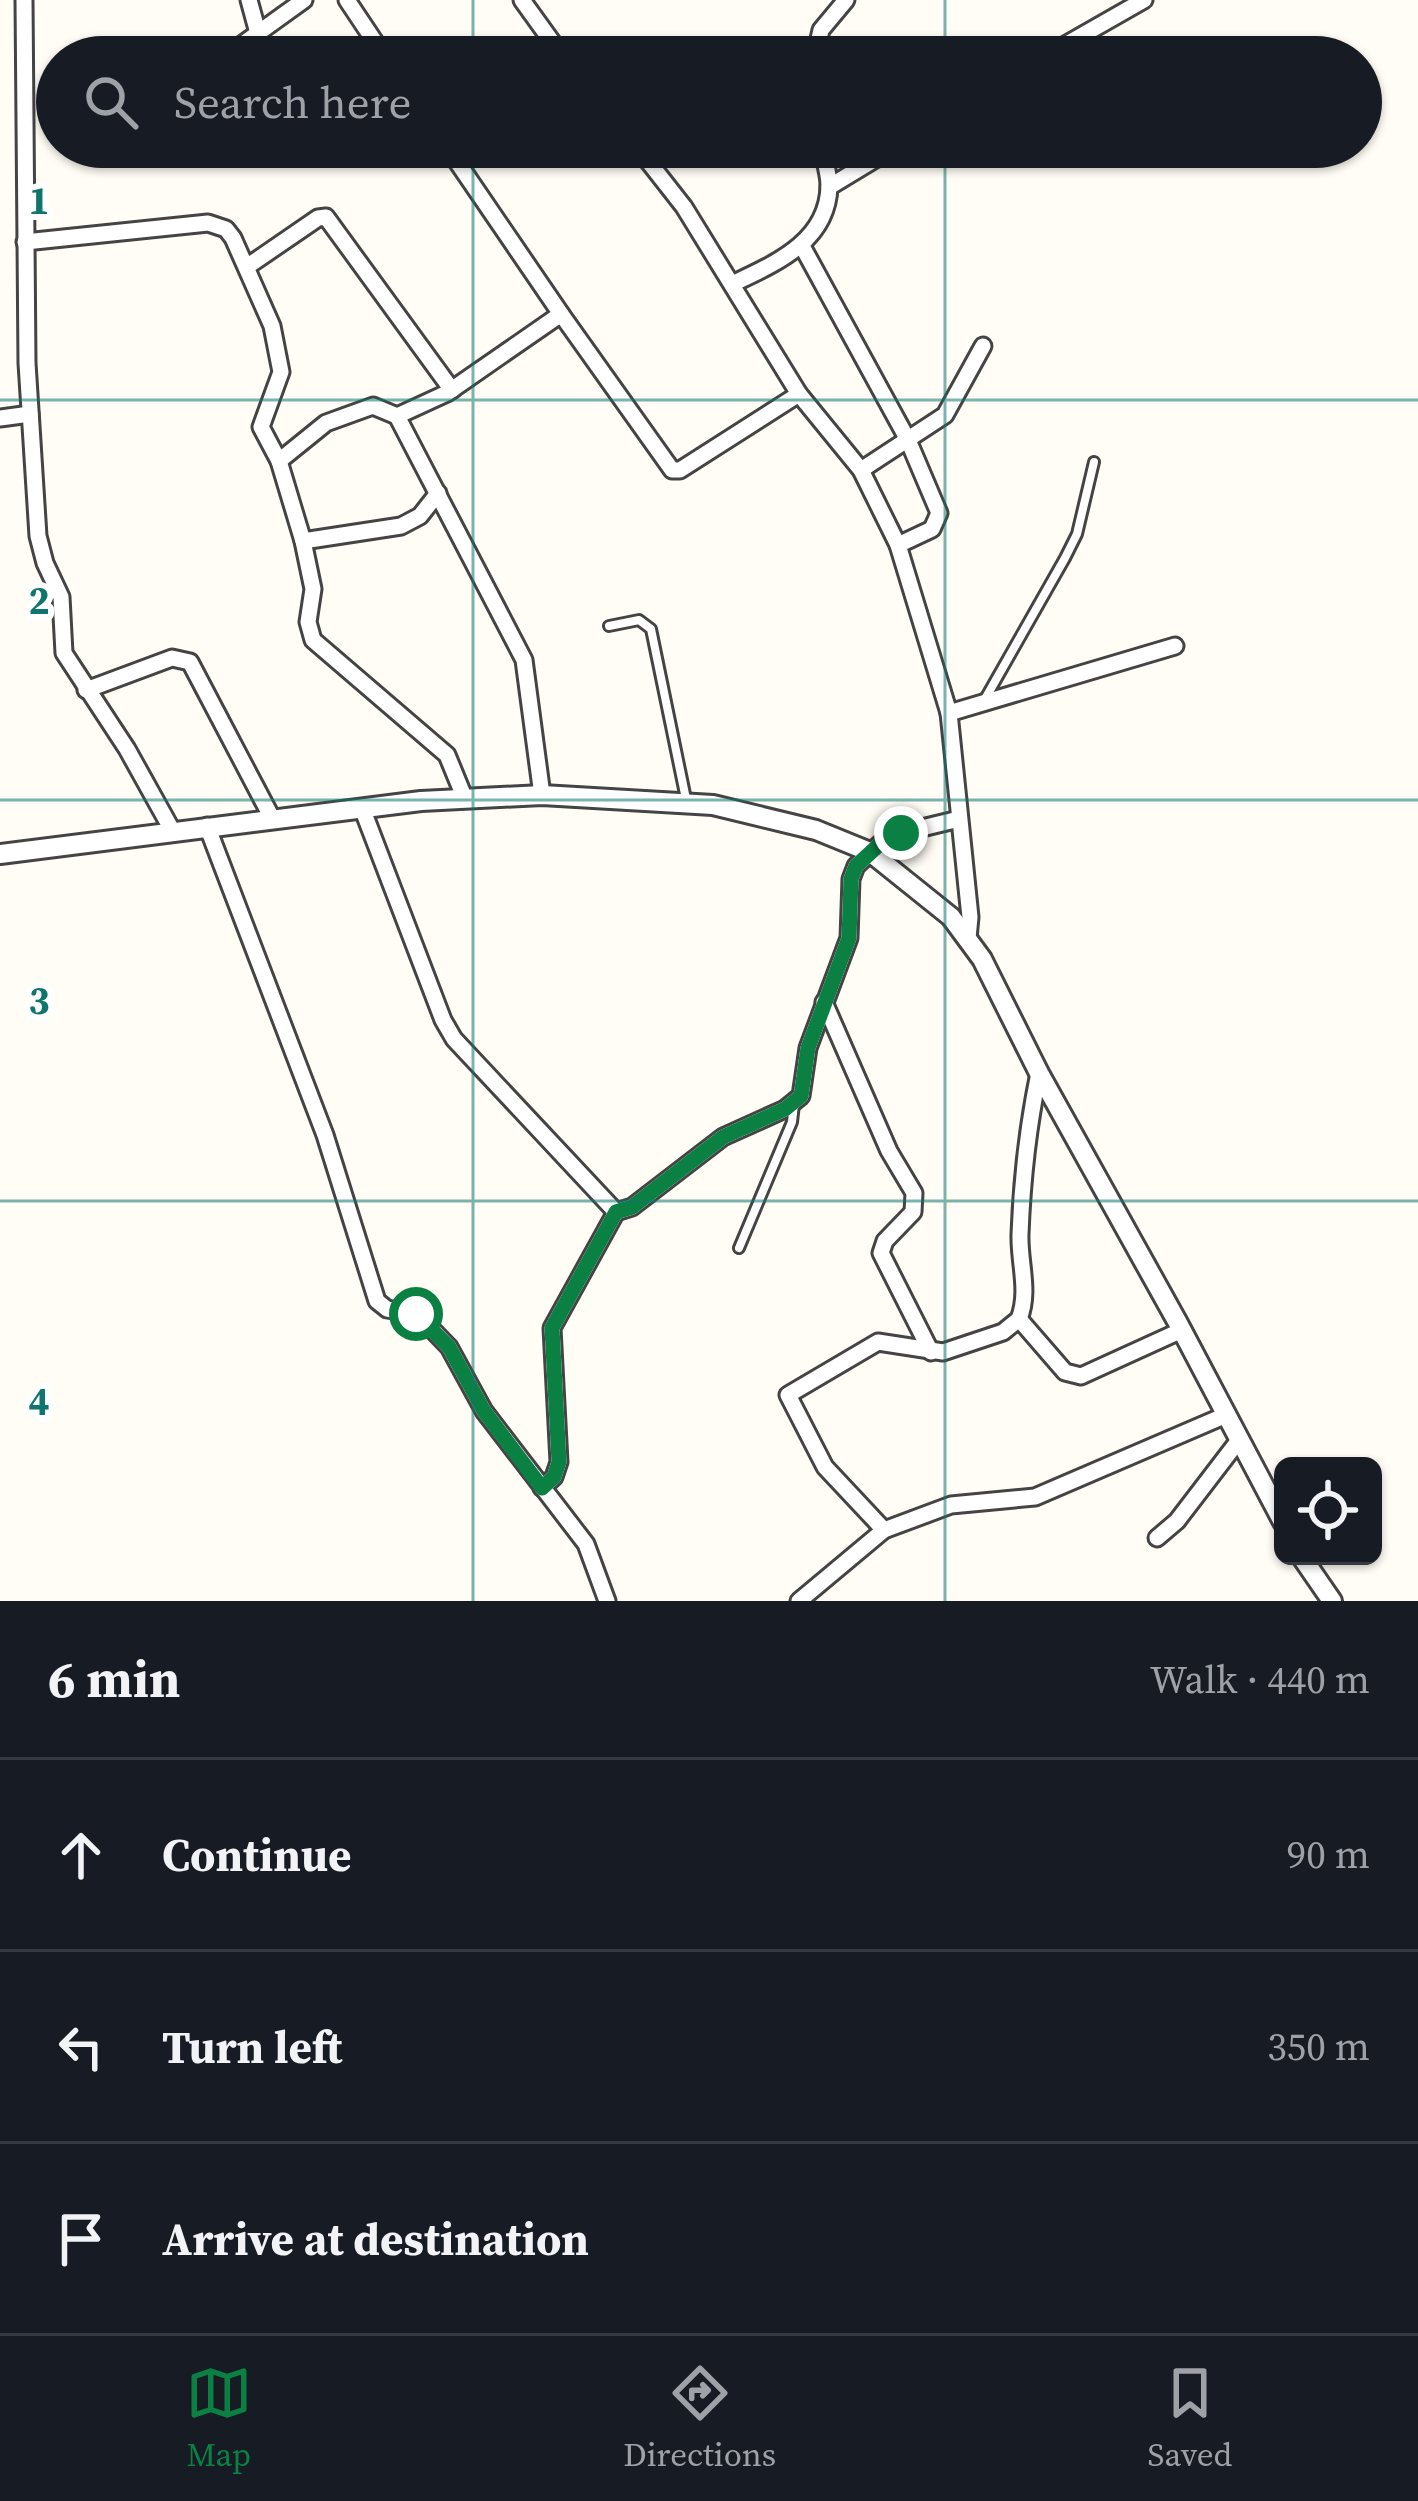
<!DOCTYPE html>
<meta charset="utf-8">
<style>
:root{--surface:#171b24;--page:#20242c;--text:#f1f3f6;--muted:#9ea1a6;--line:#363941;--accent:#0b8043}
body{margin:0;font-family:"Source Serif 4",serif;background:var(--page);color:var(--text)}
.controls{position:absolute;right:36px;bottom:36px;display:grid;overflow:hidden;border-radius:18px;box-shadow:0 3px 9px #0004}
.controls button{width:108px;height:108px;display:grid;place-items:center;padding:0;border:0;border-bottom:3px solid var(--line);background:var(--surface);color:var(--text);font:60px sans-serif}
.stop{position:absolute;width:36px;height:36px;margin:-27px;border:9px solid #0b8043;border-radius:50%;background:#fff}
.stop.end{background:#0b8043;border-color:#fff;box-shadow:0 3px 12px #0008}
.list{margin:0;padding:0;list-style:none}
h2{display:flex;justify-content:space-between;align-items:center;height:156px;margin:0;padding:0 48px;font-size:51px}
h2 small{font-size:39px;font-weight:400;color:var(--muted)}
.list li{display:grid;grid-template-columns:78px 1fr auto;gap:36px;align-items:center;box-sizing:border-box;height:192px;padding:0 48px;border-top:3px solid var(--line)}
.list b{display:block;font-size:45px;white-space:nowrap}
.list em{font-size:39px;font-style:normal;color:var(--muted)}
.icon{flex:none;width:66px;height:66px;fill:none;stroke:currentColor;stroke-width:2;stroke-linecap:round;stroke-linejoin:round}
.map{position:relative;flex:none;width:1418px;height:1601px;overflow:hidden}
.search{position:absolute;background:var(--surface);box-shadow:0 3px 9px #0004;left:36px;right:36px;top:36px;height:132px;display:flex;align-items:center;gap:30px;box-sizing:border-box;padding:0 42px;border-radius:66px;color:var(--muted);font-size:45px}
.sheet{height:732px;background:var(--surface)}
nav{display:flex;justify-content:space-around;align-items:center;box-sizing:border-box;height:168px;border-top:3px solid var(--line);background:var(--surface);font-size:33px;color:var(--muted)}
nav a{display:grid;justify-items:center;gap:6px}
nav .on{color:var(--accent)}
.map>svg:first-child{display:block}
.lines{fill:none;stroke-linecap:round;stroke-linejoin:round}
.service-casing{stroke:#444;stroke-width:14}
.minor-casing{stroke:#444;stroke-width:21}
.tertiary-casing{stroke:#444;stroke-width:24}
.service{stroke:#fff;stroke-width:8}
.minor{stroke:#fff;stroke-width:15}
.tertiary{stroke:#fff;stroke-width:18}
.route{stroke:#0b8043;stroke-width:15}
.grid{fill:none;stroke:#0f766e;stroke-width:3;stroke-opacity:0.55}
.grid-label{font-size:39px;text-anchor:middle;font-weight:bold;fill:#0f766e;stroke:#fff;stroke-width:12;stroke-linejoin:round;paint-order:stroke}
</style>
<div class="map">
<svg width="1418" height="1601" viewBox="0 0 1418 1601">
<rect width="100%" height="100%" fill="#fffdf5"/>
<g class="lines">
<defs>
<g id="service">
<path d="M 609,626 L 639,620 L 651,629 L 686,799"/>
<path d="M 985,699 L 1065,558 L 1077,534 L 1094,462"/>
<path d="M 739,1248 L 792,1122 L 794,1104"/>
</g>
<g id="minor">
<path d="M 24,0 L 27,363 L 38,536 L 45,563 L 61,597 L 64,653 L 127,749 L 172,830"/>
<path d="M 249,0 L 258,33"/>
<path d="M 347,0 L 385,57"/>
<path d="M 522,0 L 563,57"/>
<path d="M 232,57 L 240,46 L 304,0"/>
<path d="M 815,57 L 821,30 L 846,0"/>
<path d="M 1044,57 L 1144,0"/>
<path d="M 447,147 L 561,314"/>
<path d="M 637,147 L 684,207 L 799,394 L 861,470 L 898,545 L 949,713 L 970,917 L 968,938"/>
<path d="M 829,187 L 895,147"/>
<path d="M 25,242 L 208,223 L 226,229 L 233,238 L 272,326 L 281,372 L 261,427 L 279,461 L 303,541 L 313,589 L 308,622 L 313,640 L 447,755 L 465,799"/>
<path d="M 802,246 L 908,440 L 939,513 L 932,529 L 898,545"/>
<path d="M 248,266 L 318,218 L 326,217 L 452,390"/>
<path d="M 732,284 C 774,264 828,242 829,186 C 829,173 824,159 822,147"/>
<path d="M 397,416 L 524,660 L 542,795"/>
<path d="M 0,418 L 30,414"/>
<path d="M 279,461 L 326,423 L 373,406 L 397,416 L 447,393 L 561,314 L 672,470 L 680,470 L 799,394"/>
<path d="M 861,470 L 945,415 L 983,346"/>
<path d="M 303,541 L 401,526 L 420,516 L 438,493"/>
<path d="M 86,690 L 172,658 L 190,662 L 272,818"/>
<path d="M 949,713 L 1175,646"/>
<path d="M 362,808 L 443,1020 L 454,1039 L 616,1212 L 632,1207 L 723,1137 L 785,1109 L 801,1096 L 808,1048 L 849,938 L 851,879 L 856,866 L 881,843 L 901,833 L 959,819"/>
<path d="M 207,826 L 325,1135 L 377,1301 L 387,1309 L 417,1314 L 449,1347 L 484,1411 L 586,1544 L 607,1601"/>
<path d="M 824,1002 L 889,1151 L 914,1193 L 913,1212 L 885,1241 L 881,1253 L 931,1352"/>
<path d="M 1039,1073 C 1028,1126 1022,1180 1020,1234 C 1019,1263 1030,1291 1019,1319 L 1003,1332 L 943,1352 L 878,1342 L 788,1395 L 825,1467 L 884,1530 L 951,1505 L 1035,1497 L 1226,1415"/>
<path d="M 1019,1319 L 1065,1372 L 1081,1376 L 1182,1330"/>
<path d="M 542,1488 L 554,1477 L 559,1462 L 552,1328 L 616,1212"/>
<path d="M 1157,1538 L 1177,1521 L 1239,1440"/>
<path d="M 799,1601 L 884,1530"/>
</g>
<g id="tertiary">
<path d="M 0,854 L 421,801 L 542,795 L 713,805 L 816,830 L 870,852 L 951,917 L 982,959 L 1039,1073 L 1178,1323 L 1283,1522"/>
<path d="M 1301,1556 L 1332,1601"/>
</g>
</defs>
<!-- service casing -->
<use href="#service" class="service-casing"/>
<!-- minor casing -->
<use href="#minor" class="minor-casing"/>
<!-- tertiary casing -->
<use href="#tertiary" class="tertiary-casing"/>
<!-- service -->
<use href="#service" class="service"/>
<!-- minor -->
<use href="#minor" class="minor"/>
<!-- tertiary -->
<use href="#tertiary" class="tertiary"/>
</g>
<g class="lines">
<!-- route -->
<path class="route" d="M 416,1314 L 449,1347 L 484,1411 L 542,1488 L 554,1477 L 559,1462 L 552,1328 L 616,1212 L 632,1207 L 723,1137 L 785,1109 L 801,1096 L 808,1048 L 849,938 L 851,879 L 856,866 L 881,843 L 901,833"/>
</g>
<!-- grid -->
<path class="grid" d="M 473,0 L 473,57M 945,0 L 945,57M 473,147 L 473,1601M 945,147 L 945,1601M 0,400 L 1418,400M 0,800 L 1418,800M 0,1201 L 1418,1201"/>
<g class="grid-label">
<text x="39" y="214">1</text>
<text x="39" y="614">2</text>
<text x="39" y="1014">3</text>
<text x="39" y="1415">4</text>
</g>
</svg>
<div class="controls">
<button><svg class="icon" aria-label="locate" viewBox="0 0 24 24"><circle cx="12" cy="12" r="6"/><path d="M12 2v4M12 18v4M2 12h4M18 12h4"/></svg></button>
</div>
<div class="stop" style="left:416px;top:1314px"></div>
<div class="stop end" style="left:901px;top:833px"></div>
<div class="search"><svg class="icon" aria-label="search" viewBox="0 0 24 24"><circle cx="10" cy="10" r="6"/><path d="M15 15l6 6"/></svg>Search here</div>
</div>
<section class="sheet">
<h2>6 min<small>Walk · 440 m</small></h2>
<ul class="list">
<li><svg class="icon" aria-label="ahead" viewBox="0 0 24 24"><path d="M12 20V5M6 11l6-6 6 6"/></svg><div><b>Continue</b></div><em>90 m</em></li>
<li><svg class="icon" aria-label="left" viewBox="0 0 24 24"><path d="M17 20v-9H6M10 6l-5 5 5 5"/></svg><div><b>Turn left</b></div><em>350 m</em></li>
<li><svg class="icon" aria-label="arrive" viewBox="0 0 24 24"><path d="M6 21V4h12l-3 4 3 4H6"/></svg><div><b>Arrive at destination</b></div></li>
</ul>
</section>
<nav>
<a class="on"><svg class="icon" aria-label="map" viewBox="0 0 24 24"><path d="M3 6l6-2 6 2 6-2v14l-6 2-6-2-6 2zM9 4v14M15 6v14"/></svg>Map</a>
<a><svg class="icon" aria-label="directions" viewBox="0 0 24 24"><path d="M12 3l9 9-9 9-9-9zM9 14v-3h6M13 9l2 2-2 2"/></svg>Directions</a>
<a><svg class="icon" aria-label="saved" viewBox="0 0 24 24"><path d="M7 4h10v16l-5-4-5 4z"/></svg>Saved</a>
</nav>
